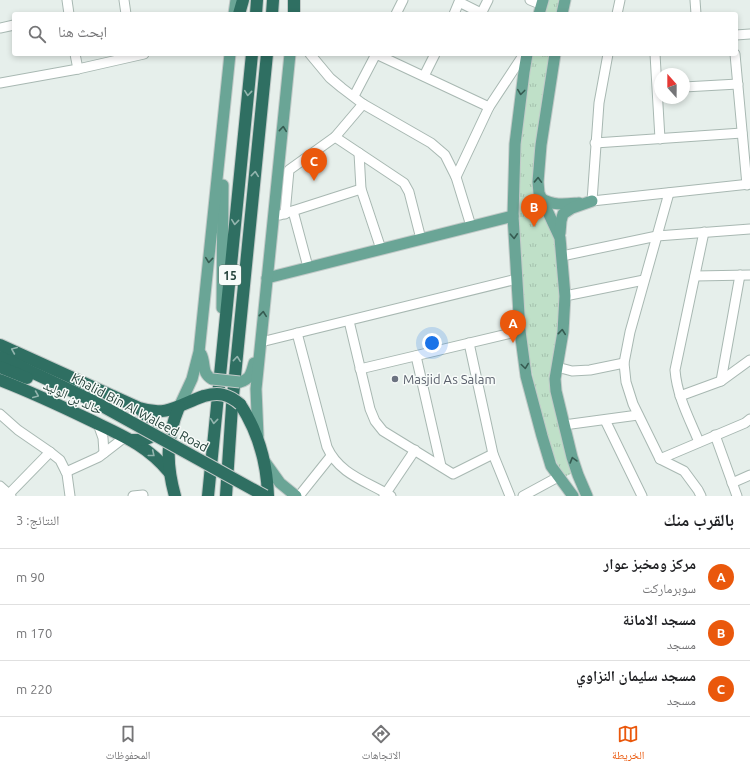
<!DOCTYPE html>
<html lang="ar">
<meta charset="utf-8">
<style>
:root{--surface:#fff;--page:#f6f6f6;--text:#202124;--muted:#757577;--line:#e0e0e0;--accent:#ea580c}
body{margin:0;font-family:Ubuntu,"Noto Naskh Arabic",sans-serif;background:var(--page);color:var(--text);direction:rtl}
.compass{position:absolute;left:654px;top:68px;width:36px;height:36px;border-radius:50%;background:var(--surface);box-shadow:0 2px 6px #0003;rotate:339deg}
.you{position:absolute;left:432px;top:343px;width:14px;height:14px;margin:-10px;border:3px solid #fff;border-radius:50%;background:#1a73e8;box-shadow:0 0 0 6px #1a73e833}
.badge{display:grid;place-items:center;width:26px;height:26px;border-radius:50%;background:var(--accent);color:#fff;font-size:13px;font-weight:700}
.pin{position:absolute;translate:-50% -33px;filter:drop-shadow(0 1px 2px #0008)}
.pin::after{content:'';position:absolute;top:21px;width:14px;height:12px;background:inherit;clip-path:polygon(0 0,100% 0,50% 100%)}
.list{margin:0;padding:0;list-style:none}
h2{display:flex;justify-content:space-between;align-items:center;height:52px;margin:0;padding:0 16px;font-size:17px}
h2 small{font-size:13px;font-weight:400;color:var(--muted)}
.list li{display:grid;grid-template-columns:26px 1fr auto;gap:12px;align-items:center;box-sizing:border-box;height:56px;padding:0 16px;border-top:1px solid var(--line)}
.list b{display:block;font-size:15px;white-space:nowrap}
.list p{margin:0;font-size:13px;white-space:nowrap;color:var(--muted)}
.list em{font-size:13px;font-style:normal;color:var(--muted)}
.icon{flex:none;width:22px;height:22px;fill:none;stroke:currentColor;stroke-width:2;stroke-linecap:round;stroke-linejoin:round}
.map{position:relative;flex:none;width:750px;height:496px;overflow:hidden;direction:ltr}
.search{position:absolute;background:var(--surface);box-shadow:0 2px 6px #0003;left:12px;right:12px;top:12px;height:44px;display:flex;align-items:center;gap:10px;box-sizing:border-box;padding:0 14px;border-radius:4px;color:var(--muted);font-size:15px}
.sheet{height:220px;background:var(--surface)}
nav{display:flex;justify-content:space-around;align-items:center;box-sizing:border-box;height:56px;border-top:1px solid var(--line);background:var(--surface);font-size:11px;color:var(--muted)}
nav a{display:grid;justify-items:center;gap:2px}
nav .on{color:var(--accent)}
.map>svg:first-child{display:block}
.park{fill:url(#park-tufts)}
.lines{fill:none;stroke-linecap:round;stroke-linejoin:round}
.minor-casing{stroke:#a8b8b2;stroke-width:11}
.major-casing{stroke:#c2cac8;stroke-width:13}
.highway-casing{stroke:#c2cac8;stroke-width:14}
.minor{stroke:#fff;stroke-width:9}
.major{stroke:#6aa596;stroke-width:11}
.highway{stroke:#2f6f62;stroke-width:12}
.major-bridge-casing{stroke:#c2cac8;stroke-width:13;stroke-linecap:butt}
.highway-bridge-casing{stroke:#c2cac8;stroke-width:14;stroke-linecap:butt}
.major-bridge{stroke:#6aa596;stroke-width:11}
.highway-bridge{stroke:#2f6f62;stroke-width:12}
.oneway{stroke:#365b51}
.oneway2{stroke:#93b5ae}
.worship-dot{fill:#6b7280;stroke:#f7fbf9;stroke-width:1.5}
.labels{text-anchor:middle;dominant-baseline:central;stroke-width:3;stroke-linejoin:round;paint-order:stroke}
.shield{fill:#f7fbf9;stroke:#637a73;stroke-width:1}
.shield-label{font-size:12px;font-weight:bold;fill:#24423a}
.worship-label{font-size:13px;fill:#5b616d;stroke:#f7fbf9;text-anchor:start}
.street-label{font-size:13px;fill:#24423a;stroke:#f7fbf9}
</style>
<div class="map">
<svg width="750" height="496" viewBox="0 0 750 496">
<defs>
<pattern id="park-tufts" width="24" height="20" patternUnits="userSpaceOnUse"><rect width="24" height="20" fill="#bfe0c8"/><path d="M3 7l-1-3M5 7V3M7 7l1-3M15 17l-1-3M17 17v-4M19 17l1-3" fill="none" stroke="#a4c1ad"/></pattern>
</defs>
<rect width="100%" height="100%" fill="#e6efeb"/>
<!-- park -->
<g class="park">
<path d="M 546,0 L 562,0 L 559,14 L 543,14 Z"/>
<path d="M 533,54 L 550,54 L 541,104 L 536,153 L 536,195 L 555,233 L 560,305 L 555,374 L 575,472 L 564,477 C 551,453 544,427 538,400 C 517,313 513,221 522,132 C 525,106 527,80 533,54 Z"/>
</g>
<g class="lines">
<defs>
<g id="minor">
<path d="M 67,0 L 69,14"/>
<path d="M 124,0 L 126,14"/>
<path d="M 530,0 L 542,5"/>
<path d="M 695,0 L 696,14"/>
<path d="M 396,14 L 403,0"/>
<path d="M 454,14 L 459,2 L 481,13"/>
<path d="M 481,14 L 488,0"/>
<path d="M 617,14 L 620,0"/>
<path d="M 0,28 L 14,25"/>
<path d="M 736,35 L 750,34"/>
<path d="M 75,54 L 78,69"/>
<path d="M 310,54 L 330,78 L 342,88 L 363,104 L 431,143 L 445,155 L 456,177 L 471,226"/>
<path d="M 376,54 L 489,107"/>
<path d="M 608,54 L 599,103 L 592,201 L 750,184"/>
<path d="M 655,54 L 660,139"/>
<path d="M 735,54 L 747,185"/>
<path d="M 424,76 L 435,54"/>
<path d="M 0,83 L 78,69 L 144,54"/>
<path d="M 684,87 L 738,84"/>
<path d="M 354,96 L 376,54"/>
<path d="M 335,137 L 404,183 L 409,192 L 421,239"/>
<path d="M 595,143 L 742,133"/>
<path d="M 359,153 L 361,189 L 381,249"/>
<path d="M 456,177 L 489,107 L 524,54"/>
<path d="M 669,193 L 630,332 L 624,363 L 626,382 L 633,404 L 660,459 L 684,471 L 698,490 L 701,496"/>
<path d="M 293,211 L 308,267"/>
<path d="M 285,214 L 289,170 L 335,137 L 363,104"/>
<path d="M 280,215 L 361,189"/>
<path d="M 562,256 L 657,236 L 750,229"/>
<path d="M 695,276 L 750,275"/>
<path d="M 565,296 L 644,280"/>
<path d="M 349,321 L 370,409 L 375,421 L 383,431 L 453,474 L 493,454"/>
<path d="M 297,333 L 327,447 C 339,474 366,481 391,496"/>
<path d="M 261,342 L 517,279"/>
<path d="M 469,343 L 493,454 L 510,496"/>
<path d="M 416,356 L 441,466"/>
<path d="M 557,367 L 572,371 L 590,370 L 624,363"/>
<path d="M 360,369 L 520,331"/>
<path d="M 721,381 L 740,275"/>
<path d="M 680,396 L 721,381 L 750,360"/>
<path d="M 0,414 L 18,430 L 50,452 L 60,460 L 67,474 L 70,496"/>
<path d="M 605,420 L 642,496"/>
<path d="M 98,424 L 103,438 L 104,453"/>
<path d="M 564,425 L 638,415"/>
<path d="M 715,435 L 737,496"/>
<path d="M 699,442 C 689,418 677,396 675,370 L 704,232"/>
<path d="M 660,459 L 745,423 L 750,419"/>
<path d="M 66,472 L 99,457 L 125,437"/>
<path d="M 732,483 L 750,475"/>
<path d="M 0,486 L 11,496"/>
<path d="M 0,495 L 9,494 L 50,452"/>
<path d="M 133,496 L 143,495"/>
<path d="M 299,496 L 331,456"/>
<path d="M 384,496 L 415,450"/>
<path d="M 523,496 L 558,477"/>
</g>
<g id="major">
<path d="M 234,14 L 236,0"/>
<path d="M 539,14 L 543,0"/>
<path d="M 562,14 L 565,0"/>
<path d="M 527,54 L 524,72 L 515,144 L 513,216 L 520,331 L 526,376 L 542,436 L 551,466 L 573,496"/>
<path d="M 555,54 L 541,145 L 538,182 L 539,193 L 560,238 L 565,296 L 563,332 L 555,379 L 556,391 L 572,457 L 578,475 L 587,496"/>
<path d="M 542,199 C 554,206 566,204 579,203"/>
<path d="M 560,233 L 561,221 L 563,214 L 572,208 L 592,201"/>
<path d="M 267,278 L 513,216"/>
<path d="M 222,308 L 223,185"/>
<path d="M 201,354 C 206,363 201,373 212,379"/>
<path d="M 240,382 C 251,379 251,373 254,363"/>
<path d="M 179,407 L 192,379 L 199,352 L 230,54"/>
<path d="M 258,436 L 256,389 L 290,54"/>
<path d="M 265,462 L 280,483 L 296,496"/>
</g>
<g id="highway">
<path d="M 239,14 L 243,0"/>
<path d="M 256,14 L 257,0"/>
<path d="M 272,14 L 273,0"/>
<path d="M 294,14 L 294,0"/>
<path d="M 0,345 L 139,408 C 168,417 178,405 204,396"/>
<path d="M 0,357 L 95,402"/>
<path d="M 0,367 L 27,378"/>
<path d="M 0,380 C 31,392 61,406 90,420 C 121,435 147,445 169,472"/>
<path d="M 240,404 C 259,433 267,462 268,496"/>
<path d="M 131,440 C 145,440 157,440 153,423 L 140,409"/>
<path d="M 175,496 C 166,464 166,438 179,407"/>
<path d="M 208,496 L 252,54"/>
<path d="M 226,496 L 232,406 L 267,54"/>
</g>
</defs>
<!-- minor casing -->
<use href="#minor" class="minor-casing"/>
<!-- major casing -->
<use href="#major" class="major-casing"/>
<!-- highway casing -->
<use href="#highway" class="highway-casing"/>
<!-- minor -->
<use href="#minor" class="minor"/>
<!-- major -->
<use href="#major" class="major"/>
<!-- highway -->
<use href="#highway" class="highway"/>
<defs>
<path id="major-bridge" d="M 212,379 L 240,382"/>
<g id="highway-bridge">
<path d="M 204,396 C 219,392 228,394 240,404"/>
<path d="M 95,402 L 265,496"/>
</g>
</defs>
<!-- major-bridge casing -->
<use href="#major-bridge" class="major-bridge-casing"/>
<!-- highway-bridge casing -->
<use href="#highway-bridge" class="highway-bridge-casing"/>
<!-- major-bridge -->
<use href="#major-bridge" class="major-bridge"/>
<!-- highway-bridge -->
<use href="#highway-bridge" class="highway-bridge"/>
</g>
<!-- one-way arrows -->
<defs><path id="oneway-chevron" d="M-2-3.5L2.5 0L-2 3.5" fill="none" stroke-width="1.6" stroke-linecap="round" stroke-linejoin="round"/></defs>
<g class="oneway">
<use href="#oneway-chevron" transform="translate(521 92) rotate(97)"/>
<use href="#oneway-chevron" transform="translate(283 129) rotate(-84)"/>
<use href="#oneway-chevron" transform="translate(538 180) rotate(-88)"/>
<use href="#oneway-chevron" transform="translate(514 236) rotate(87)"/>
<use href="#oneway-chevron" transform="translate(209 260) rotate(96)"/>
<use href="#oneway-chevron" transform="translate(263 314) rotate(-84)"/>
<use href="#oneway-chevron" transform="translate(562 332) rotate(-84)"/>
<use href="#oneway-chevron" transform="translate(525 366) rotate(82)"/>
<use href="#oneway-chevron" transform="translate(573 460) rotate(-106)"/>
</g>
<g class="oneway2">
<use href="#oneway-chevron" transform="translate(248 93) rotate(96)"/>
<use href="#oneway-chevron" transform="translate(255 174) rotate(-84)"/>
<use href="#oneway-chevron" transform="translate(235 222) rotate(96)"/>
<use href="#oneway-chevron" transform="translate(14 350) rotate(-157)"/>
<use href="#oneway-chevron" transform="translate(237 359) rotate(-84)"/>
<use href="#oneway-chevron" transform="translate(36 395) rotate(23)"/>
<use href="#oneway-chevron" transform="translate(214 421) rotate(96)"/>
<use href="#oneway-chevron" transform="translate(152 454) rotate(39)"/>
</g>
<!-- markers -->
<circle class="worship-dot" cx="395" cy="379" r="4"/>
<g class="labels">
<!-- shield labels -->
<rect class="shield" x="219" y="265" width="22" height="20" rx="3"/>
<g class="shield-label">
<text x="230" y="275">15</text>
</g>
<!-- worship labels -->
<g class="worship-label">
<text x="403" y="379">Masjid As Salam</text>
</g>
<!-- street labels -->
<g class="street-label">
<text transform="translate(73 397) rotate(25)">خالد بن الوليد</text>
<text transform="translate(140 412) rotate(28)">Khalid Bin Al Waleed Road</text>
</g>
</g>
</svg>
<svg class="compass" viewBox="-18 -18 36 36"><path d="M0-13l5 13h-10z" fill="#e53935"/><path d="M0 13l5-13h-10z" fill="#757577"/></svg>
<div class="you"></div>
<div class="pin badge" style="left:513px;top:343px">A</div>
<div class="pin badge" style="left:534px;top:227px">B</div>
<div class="pin badge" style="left:314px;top:181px">C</div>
<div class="search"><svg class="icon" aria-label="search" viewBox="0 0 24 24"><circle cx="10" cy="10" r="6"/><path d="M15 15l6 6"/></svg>ابحث هنا</div>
</div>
<section class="sheet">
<h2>بالقرب منك<small>النتائج: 3</small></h2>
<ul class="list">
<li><span class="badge">A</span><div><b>مركز ومخبز عوار</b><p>سوبرماركت</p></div><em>90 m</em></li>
<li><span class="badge">B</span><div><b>مسجد الامانة</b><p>مسجد</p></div><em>170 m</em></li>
<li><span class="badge">C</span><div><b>مسجد سليمان النزاوي</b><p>مسجد</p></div><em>220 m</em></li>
</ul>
</section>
<nav>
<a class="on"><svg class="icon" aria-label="map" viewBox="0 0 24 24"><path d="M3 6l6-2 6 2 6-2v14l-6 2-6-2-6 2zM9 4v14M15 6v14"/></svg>الخريطة</a>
<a><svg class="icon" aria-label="directions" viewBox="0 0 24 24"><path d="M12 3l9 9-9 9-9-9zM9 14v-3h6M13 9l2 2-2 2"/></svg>الاتجاهات</a>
<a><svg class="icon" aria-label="saved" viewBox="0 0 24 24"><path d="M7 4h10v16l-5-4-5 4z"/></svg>المحفوظات</a>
</nav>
